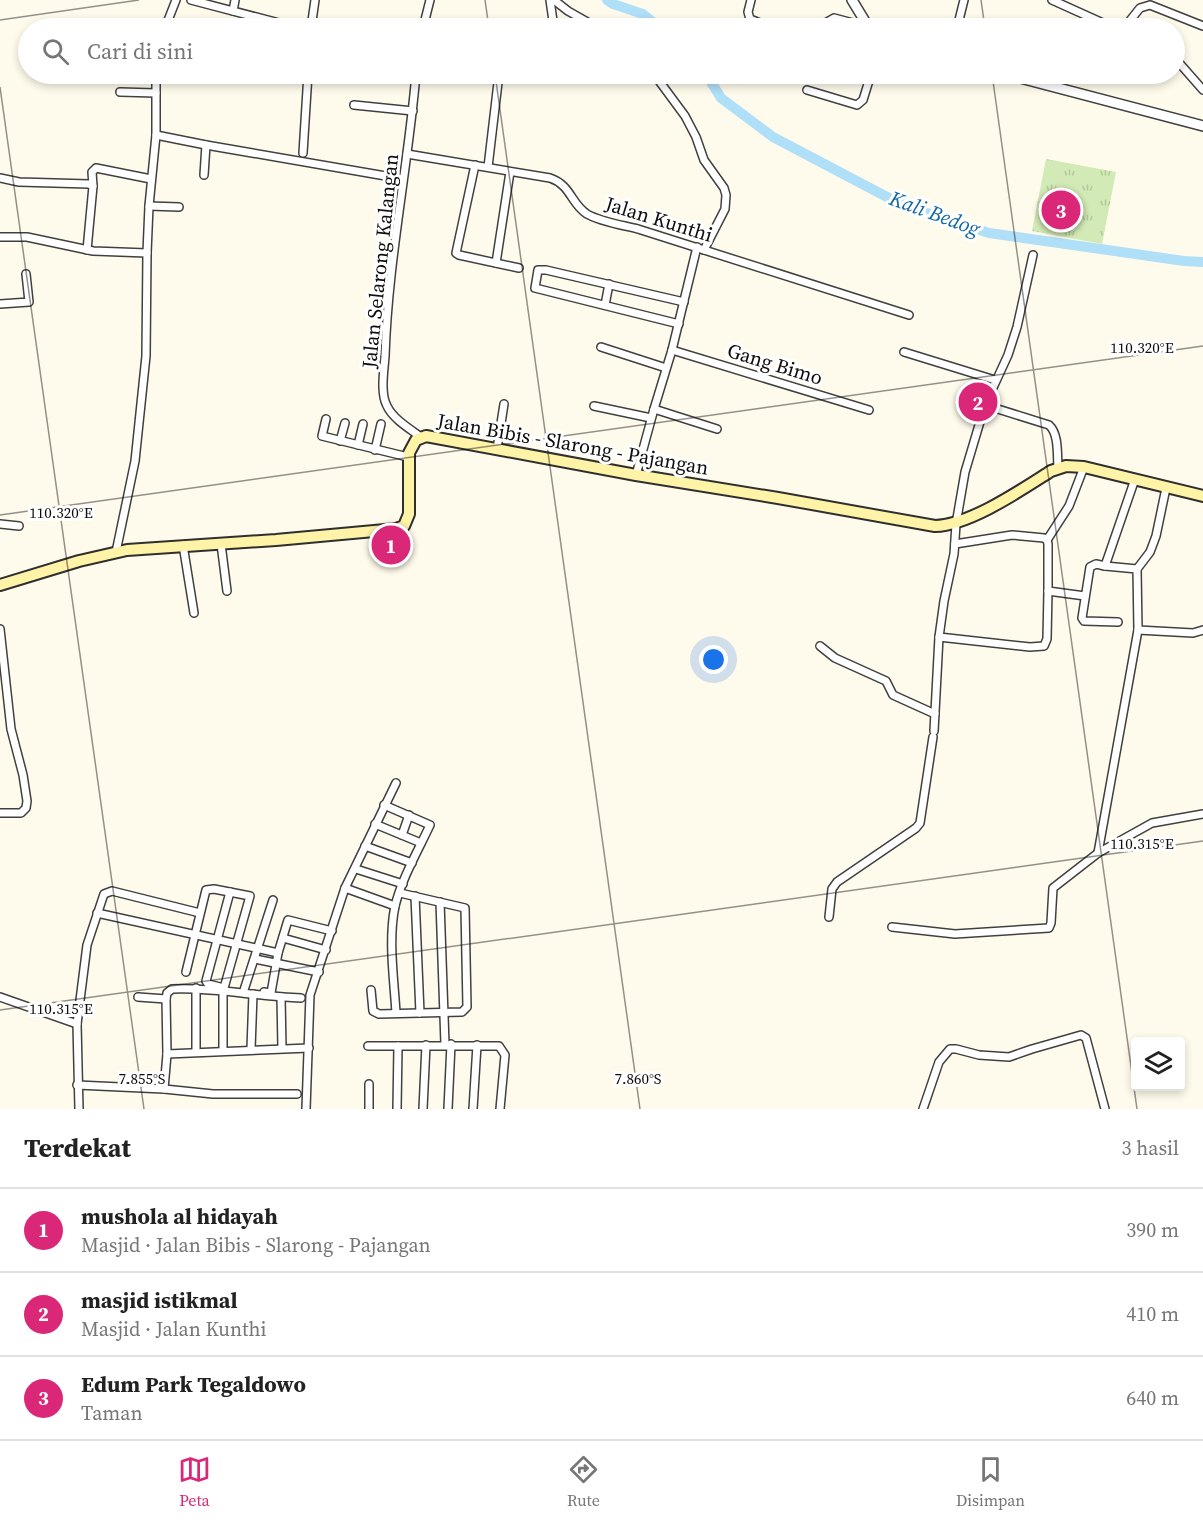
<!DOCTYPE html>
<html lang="id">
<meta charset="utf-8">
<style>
:root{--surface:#fff;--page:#f2f2f2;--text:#222;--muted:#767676;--line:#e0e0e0;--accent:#db2777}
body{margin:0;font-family:"Source Serif 4",serif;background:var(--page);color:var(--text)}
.controls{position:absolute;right:18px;bottom:18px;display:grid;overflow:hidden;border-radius:6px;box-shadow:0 3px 9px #0003}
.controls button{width:54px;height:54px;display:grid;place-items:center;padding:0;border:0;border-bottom:2px solid var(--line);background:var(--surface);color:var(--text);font:30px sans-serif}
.you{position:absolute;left:714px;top:660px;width:21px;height:21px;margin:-15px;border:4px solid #fff;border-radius:50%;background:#1a73e8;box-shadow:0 0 0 9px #1a73e833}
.badge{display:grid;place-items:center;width:39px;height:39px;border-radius:50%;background:var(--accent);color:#fff;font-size:20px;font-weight:700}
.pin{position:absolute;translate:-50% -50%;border:3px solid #fff;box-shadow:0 2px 6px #0006}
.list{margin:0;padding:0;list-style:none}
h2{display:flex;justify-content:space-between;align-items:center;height:78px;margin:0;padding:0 24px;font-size:26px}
h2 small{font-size:20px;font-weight:400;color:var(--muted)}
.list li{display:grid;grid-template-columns:39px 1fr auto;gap:18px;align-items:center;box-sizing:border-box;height:84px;padding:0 24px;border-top:2px solid var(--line)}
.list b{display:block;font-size:22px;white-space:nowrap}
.list p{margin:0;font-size:20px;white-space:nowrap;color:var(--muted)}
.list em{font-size:20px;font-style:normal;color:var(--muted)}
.icon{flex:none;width:33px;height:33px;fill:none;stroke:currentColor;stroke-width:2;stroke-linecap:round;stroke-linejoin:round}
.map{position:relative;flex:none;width:1203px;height:1109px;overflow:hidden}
.search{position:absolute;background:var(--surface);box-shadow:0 3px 9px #0003;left:18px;right:18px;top:18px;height:66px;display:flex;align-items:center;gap:15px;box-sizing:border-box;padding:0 21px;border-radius:33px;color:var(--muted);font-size:22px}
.sheet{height:330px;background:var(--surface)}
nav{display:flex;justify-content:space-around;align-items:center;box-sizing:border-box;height:84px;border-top:2px solid var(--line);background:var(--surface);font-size:16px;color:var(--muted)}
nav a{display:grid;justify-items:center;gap:3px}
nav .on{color:var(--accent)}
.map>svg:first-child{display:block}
.park{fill:url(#park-tufts)}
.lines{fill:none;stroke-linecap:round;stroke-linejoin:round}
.river{stroke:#b0dff8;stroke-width:10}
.minor-casing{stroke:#404040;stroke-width:10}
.tertiary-casing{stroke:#404040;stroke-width:12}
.secondary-casing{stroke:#2f2f2f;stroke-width:14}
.minor{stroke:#fff;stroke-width:7}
.tertiary{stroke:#fff;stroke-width:9}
.secondary{stroke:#fff3a7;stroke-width:10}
.ticks{fill:none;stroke:#0d0d0d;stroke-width:1.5;stroke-opacity:0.45}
.labels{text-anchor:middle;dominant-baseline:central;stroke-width:6;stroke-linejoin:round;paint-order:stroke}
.street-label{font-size:20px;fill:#0d0d0d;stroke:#fff}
.water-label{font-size:21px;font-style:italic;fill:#1367a2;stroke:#fff}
.ticks-label{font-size:15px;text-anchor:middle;fill:#0d0d0d;stroke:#fff;stroke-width:6;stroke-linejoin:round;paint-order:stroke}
</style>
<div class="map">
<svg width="1203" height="1109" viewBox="0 0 1203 1109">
<defs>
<pattern id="park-tufts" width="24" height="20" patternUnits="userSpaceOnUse" patternTransform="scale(1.5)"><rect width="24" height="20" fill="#d2eab5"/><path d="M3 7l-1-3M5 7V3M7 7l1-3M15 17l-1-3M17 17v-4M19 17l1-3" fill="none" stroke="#b3c89a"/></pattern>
</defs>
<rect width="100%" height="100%" fill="#fffbec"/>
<!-- park -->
<path class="park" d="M 1046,159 L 1116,172 L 1102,244 L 1032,231 Z"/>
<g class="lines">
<!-- river -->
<g class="river">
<path d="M 607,0 L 613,4 L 643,14 L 660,28"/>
<path d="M 706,74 L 721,98 L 773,137 L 887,197 L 924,212 L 989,233 L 1184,261 L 1203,262"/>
</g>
<defs>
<g id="minor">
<path d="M 191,0 L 298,28"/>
<path d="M 550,0 L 554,28"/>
<path d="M 554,0 L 568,11 L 598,28"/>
<path d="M 751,0 L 748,12 L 750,19 L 772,28"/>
<path d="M 1052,0 L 1114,28"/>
<path d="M 233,11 L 235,0"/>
<path d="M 165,28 L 176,0"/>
<path d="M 311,28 L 315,0"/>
<path d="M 423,28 L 430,0"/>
<path d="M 796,28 L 802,26 L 811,28"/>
<path d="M 824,28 L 827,22 L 834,18 L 868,27"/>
<path d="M 957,28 L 964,0"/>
<path d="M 1124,28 L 1140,8 L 1150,5 L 1203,26"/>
<path d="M 1174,57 L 1203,90"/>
<path d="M 416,74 C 408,168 388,261 385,356 C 384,371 380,393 387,406 C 393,419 410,429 421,437"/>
<path d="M 654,74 L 685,116 L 696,137 L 704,160 L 724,188 L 726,195 L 725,209 L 704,250"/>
<path d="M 807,90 L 857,105 L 863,100 L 871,74"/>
<path d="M 120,92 L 156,93"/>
<path d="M 354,105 L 413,111"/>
<path d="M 156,135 L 206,145 L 403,179"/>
<path d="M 303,153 L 308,74"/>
<path d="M 407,154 L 550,178 C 571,185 571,204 587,214 C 601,222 622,225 638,229 L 909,315"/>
<path d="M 475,165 L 456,253 L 459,255 L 519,268"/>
<path d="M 488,167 L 499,74"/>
<path d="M 204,175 L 206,145"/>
<path d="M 0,178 L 19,182 L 89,184 L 93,186 L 87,250"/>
<path d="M 93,186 L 92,172 L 96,168 L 151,179"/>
<path d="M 149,206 L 179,207"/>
<path d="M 0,237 L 27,237 L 93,251 L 147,253"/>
<path d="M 496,263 L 510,172"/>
<path d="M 0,304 L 29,302 L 26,274"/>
<path d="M 605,305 L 609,284"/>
<path d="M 679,324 L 535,288 L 538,270 L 546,270 L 684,302"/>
<path d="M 601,347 L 666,368"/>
<path d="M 672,350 L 869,410"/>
<path d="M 904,352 L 995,380"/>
<path d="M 985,405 L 1049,425 C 1059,434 1057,454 1058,467"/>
<path d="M 594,406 L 651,418"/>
<path d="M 654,409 L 717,429"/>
<path d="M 326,419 L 322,436 L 408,457"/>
<path d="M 340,441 L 345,423"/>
<path d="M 358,445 L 363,424"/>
<path d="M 497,449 L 504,404"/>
<path d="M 375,450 L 381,424"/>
<path d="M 636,475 L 654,409 L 672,350 L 697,247"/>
<path d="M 0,524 L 19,526"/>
<path d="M 1047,540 L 1069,506 L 1084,467"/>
<path d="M 221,544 L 227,591"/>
<path d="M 955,544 L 1012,535 L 1044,538 L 1047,540 L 1048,544 L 1048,591 L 1085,596"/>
<path d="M 183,545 L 194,613"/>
<path d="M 116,552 L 135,461 L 146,356 L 147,253 L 149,206 L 156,135 L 156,74"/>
<path d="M 1137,569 L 1150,552 L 1156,536 L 1166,488"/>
<path d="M 1118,622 L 1084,621 L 1082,618 L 1090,567 L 1096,564 L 1105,566 L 1135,479"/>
<path d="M 0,629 L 11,729 L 23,775 L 27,801 L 26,808 L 21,813 L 0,813"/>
<path d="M 1138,630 L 1193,633 L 1203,630"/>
<path d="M 939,637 L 1030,647 L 1044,646 L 1047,639 L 1048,591"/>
<path d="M 820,646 L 835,658 L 886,681 L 893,695 L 935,714"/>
<path d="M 934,731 L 939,637 L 944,601 L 954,554 L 956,524 L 965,472 L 985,405 L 1008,355 L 1017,327 L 1033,255"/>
<path d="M 384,805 L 430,825 C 418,851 402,878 395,906 C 388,940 394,979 396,1013"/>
<path d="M 375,824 L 421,843"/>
<path d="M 402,835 L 409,815"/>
<path d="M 365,846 L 412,863"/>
<path d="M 1098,853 L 1138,630 L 1137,569 L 1105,566"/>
<path d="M 356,869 L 403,884"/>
<path d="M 345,888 L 395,906"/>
<path d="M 415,896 L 420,1013"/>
<path d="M 440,902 L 445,1044"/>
<path d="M 97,913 L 278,953"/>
<path d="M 829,917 L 832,889 L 837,882 L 916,828 L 920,823 L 933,737"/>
<path d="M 892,927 L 955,934 L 1049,928 L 1051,923 L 1053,888 L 1098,853 L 1152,823 L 1203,814"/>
<path d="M 283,938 L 326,950"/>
<path d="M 255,959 L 319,972"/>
<path d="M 186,972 L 206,890 L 214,889 L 250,896 L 224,988"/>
<path d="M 220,987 L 208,984 L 206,981 L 230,892"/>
<path d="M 244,990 L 273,900"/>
<path d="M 371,990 L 373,1011 L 379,1014 L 462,1012 L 467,1007 L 465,908 L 400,893"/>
<path d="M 223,991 L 223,1051"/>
<path d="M 264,992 L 271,993 L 278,953 L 288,920 L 332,931"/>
<path d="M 0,997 L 77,1024"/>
<path d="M 138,997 L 166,999"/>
<path d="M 281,997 L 282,1048"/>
<path d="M 368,1046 L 499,1046 L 505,1055 L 500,1109"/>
<path d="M 251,1049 L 253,994"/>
<path d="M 196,1052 L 196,988"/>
<path d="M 167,1054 L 309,1048"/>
<path d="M 369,1084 L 369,1109"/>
<path d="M 77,1085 L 164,1089 L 167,1054 L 166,999 L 167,993 L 172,989 C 215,987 258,997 301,998"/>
<path d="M 164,1089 L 213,1094 L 297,1094"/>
<path d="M 79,1109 L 77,1024 L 87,945 L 104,894 L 112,891 L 200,913"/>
<path d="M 306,1109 L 310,995 L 345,888 L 396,783"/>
<path d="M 397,1109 L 398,1046"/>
<path d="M 423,1109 L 426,1045"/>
<path d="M 448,1109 L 451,1044"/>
<path d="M 473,1109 L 477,1045"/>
<path d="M 923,1109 L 939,1062 L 950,1049 L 956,1049 L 979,1055 L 1009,1057 L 1032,1049 L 1081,1035 L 1086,1038 L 1105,1109"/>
</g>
<g id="tertiary">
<path d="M 852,0 L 869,28"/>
<path d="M 1005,74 L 1203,126"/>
</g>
<path id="secondary" d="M 0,585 L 79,561 L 127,550 L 276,540 L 396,529 L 404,526 L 409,514 L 409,453 L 416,440 L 426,436 L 636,475 L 778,498 L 935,526 C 970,525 1021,490 1051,471 L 1066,466 L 1084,467 L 1203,496"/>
</defs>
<!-- minor casing -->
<use href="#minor" class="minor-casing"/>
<!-- tertiary casing -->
<use href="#tertiary" class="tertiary-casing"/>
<!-- secondary casing -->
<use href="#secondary" class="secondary-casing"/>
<!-- minor -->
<use href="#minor" class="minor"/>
<!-- tertiary -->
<use href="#tertiary" class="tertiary"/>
<!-- secondary -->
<use href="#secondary" class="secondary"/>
</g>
<!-- ticks -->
<path class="ticks" d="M 485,0 L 489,28M 981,0 L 985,28M 0,20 L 139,0M 495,74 L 640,1109M 992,74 L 1137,1109M 0,87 L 144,1109M 0,515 L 1203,346M 0,1010 L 1203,841"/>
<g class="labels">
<!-- street labels -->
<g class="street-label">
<text transform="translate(659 219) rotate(17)">Jalan Kunthi</text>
<text transform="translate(380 261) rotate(-84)">Jalan Selarong Kalangan</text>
<text transform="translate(775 364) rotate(17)">Gang Bimo</text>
<text transform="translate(573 444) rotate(10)">Jalan Bibis - Slarong - Pajangan</text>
</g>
<!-- water labels -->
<g class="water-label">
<text transform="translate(935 213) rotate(20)">Kali Bedog</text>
</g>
</g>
<g class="ticks-label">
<text x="1142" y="353">110.320°E</text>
<text x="61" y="518">110.320°E</text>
<text x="1142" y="849">110.315°E</text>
<text x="61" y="1014">110.315°E</text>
<text x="142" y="1084">7.855°S</text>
<text x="638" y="1084">7.860°S</text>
</g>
</svg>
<div class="controls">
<button><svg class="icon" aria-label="layers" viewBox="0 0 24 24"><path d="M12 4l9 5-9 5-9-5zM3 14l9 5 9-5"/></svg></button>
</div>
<div class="you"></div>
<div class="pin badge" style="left:391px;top:545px">1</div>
<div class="pin badge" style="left:978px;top:402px">2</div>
<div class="pin badge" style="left:1061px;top:210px">3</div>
<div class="search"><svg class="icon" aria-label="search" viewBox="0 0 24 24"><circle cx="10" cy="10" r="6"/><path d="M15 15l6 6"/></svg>Cari di sini</div>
</div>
<section class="sheet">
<h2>Terdekat<small>3 hasil</small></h2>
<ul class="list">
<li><span class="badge">1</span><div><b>mushola al hidayah</b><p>Masjid · Jalan Bibis - Slarong - Pajangan</p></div><em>390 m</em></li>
<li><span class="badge">2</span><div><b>masjid istikmal</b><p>Masjid · Jalan Kunthi</p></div><em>410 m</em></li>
<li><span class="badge">3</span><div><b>Edum Park Tegaldowo</b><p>Taman</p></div><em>640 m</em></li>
</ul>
</section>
<nav>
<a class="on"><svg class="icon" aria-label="map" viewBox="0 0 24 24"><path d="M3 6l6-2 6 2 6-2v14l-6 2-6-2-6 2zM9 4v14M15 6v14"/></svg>Peta</a>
<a><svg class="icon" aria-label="directions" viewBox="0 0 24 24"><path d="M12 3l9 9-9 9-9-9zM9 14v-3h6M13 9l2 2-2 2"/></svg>Rute</a>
<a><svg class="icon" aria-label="saved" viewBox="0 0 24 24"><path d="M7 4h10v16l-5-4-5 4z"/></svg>Disimpan</a>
</nav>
